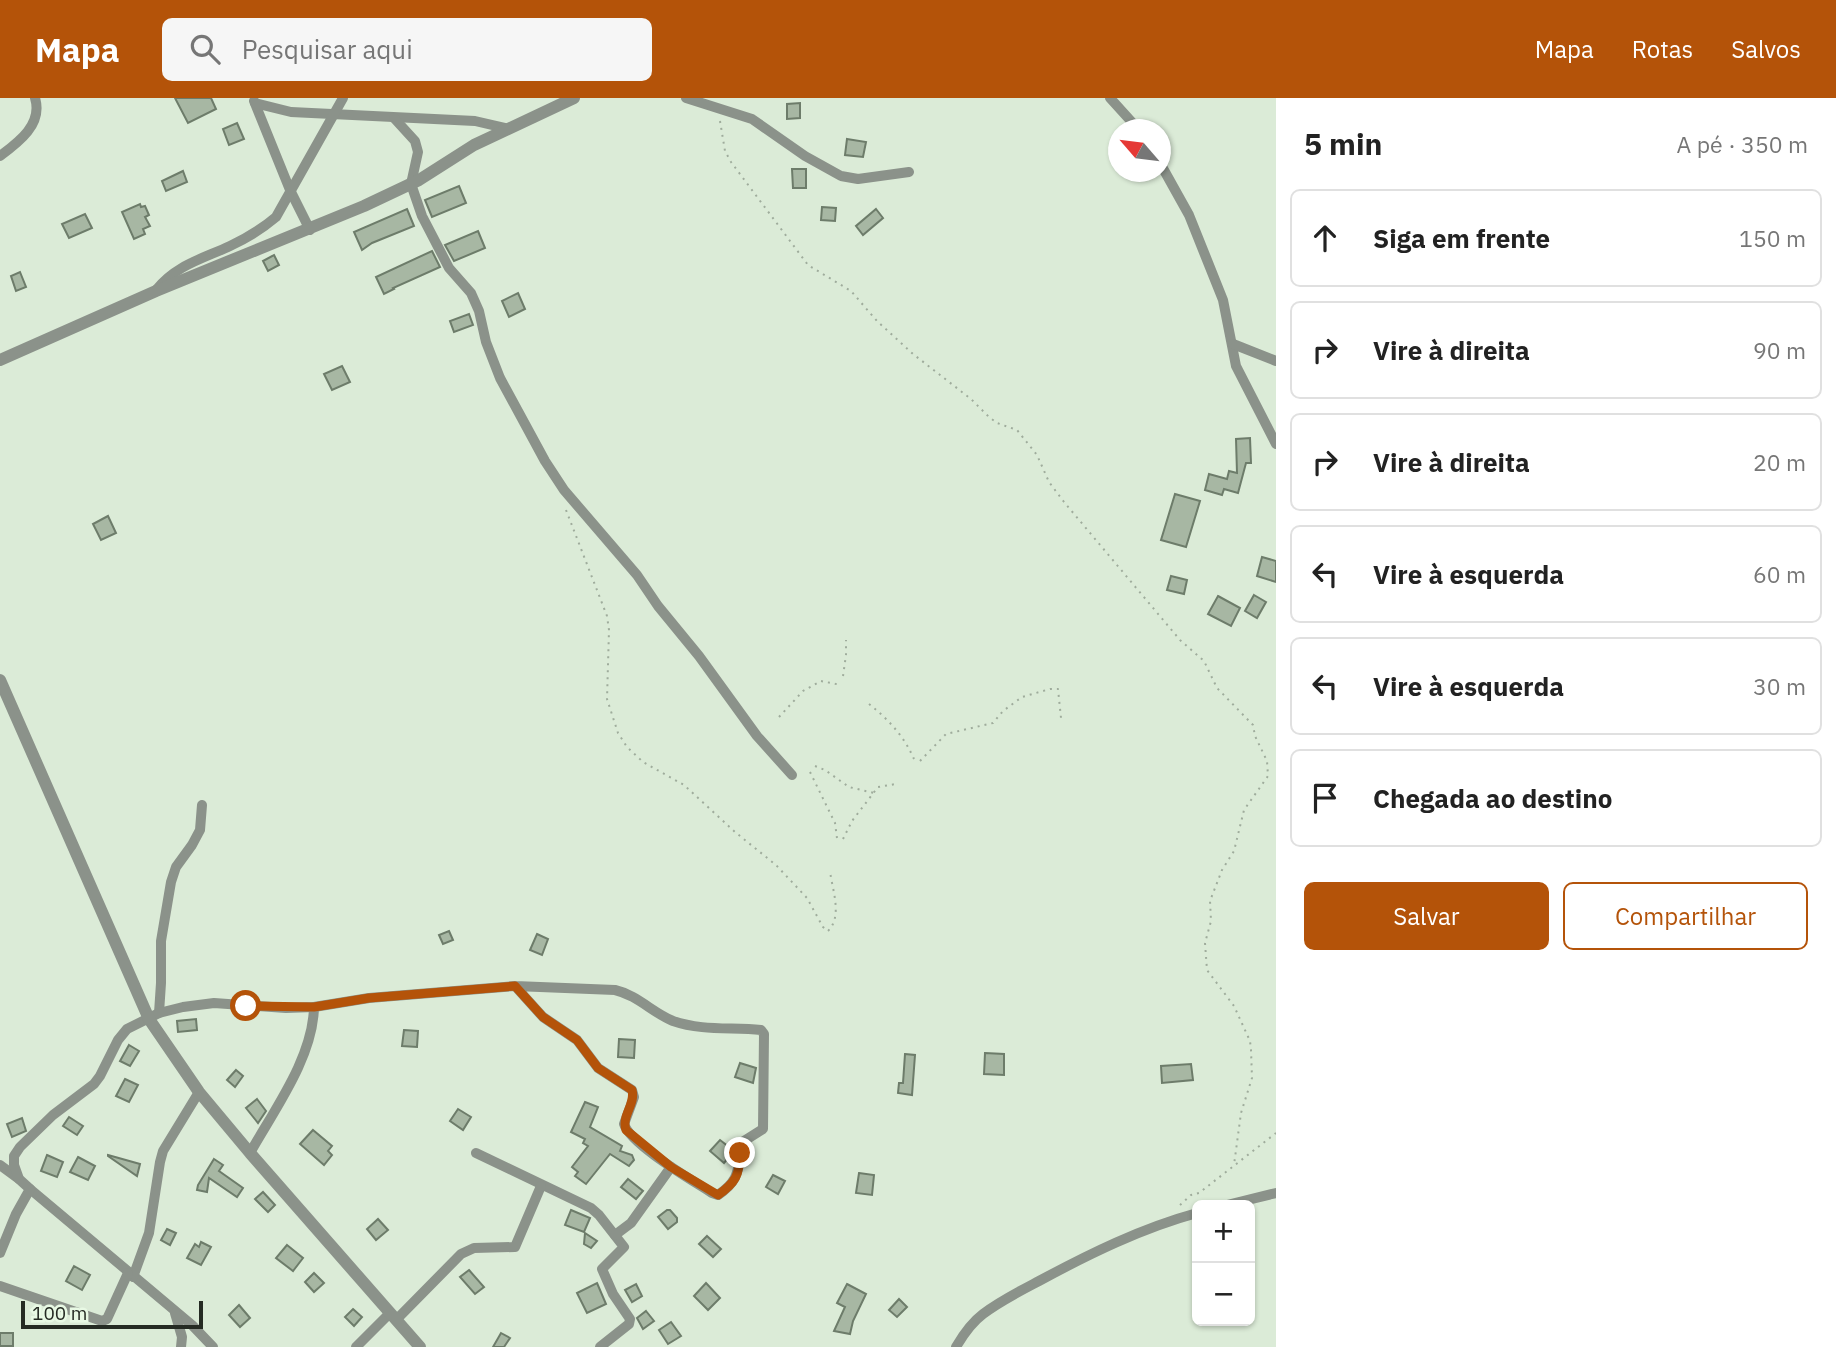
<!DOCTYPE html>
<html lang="pt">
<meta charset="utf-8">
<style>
:root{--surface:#fff;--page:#f6f6f6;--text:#222;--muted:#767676;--line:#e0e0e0;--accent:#b45309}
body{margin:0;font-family:"IBM Plex Sans",sans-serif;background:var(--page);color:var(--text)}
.controls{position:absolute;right:21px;bottom:21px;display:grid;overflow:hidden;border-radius:10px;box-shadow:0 2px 5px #0004}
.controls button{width:63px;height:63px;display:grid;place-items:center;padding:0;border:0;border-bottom:2px solid var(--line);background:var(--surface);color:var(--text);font:35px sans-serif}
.compass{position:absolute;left:1108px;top:21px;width:63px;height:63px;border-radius:50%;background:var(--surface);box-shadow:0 2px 5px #0004;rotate:298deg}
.scale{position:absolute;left:21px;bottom:18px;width:182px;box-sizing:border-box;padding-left:7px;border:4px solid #252b23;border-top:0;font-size:19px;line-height:24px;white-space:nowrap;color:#252b23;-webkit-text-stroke:5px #e8f9e4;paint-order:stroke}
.stop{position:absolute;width:21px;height:21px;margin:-16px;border:5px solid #b45309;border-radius:50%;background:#fff}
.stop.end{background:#b45309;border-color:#fff;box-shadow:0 2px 7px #0008}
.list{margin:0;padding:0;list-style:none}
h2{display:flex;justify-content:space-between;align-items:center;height:91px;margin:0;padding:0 28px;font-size:30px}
h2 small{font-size:23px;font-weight:400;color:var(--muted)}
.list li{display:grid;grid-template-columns:46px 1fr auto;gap:21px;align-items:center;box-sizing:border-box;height:98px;margin:0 14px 14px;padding:0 14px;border:2px solid var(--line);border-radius:10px}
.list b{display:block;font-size:26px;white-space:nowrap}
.list em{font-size:23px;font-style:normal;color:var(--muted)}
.actions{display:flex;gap:14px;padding:21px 28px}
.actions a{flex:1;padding:16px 0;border:2px solid var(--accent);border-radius:10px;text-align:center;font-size:24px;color:var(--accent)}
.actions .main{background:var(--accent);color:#fff}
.icon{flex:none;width:38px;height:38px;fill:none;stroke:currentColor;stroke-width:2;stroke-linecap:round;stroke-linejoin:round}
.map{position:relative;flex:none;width:1276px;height:1249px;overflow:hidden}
header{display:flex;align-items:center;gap:42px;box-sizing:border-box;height:98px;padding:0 35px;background:var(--accent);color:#fff}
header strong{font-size:33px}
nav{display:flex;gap:38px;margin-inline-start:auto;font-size:24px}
.search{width:490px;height:63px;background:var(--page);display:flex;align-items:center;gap:18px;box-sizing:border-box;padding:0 24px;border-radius:10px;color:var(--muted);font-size:26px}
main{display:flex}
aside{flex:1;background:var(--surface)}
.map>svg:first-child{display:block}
.building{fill:#a7b7a3;stroke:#6d7c6a;stroke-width:2}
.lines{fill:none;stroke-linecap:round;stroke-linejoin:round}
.path{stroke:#9fac9c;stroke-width:2;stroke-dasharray:2 5;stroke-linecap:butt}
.minor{stroke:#8b928a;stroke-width:10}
.tertiary{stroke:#8b928a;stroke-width:12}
.route{stroke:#b45309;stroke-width:9}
</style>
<header>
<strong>Mapa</strong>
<div class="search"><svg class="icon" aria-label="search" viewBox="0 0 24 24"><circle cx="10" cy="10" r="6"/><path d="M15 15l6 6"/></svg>Pesquisar aqui</div>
<nav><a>Mapa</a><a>Rotas</a><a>Salvos</a></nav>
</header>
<main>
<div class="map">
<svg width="1276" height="1249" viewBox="0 0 1276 1249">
<rect width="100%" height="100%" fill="#dbebd7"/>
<!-- building -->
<g class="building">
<path d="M 175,0 L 211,0 L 216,11 L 188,25 Z"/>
<path d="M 800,5 L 800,20 L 787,21 L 787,6 Z"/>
<path d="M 237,25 L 244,41 L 229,47 L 223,31 Z"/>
<path d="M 847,41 L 866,44 L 863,59 L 845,57 Z"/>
<path d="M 792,71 L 806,71 L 806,90 L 793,90 Z"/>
<path d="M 183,73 L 187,84 L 166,93 L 162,83 Z"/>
<path d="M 459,88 L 466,105 L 432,119 L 425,102 Z"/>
<path d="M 140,106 L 141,109 L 145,108 L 149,117 L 145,119 L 150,128 L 143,131 L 145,136 L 134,141 L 122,114 Z"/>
<path d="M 822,109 L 836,110 L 835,123 L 821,122 Z"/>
<path d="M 407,111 L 414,128 L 372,145 L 362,152 L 354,134 Z"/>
<path d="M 876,111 L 883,120 L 863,137 L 856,128 Z"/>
<path d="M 85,116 L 92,130 L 69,140 L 62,126 Z"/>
<path d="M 478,133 L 485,150 L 454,163 L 445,147 Z"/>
<path d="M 432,153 L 440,169 L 393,190 L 394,191 L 384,196 L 376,179 Z"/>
<path d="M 274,157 L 279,167 L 268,173 L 263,163 Z"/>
<path d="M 20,174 L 26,189 L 16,193 L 11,178 Z"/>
<path d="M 518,195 L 525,211 L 509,219 L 502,203 Z"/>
<path d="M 469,216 L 473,227 L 454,234 L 450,223 Z"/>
<path d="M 342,268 L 350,284 L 332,292 L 324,276 Z"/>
<path d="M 1250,340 L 1251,365 L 1246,365 L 1238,395 L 1224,391 L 1222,397 L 1205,392 L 1209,376 L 1227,381 L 1229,373 L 1237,375 L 1236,341 Z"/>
<path d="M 1175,396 L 1200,403 L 1186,449 L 1161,442 Z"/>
<path d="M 108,418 L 116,435 L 101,442 L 93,426 Z"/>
<path d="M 1262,459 L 1276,463 L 1276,484 L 1257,478 Z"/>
<path d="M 1171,478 L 1187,482 L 1184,496 L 1167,492 Z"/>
<path d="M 1254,497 L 1266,504 L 1257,520 L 1245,513 Z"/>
<path d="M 1218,498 L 1240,510 L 1231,528 L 1208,516 Z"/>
<path d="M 449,833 L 453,842 L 443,846 L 439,837 Z"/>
<path d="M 537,836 L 548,841 L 542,857 L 530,852 Z"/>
<path d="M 196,921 L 197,932 L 178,934 L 177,923 Z"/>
<path d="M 404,932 L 418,933 L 417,949 L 402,948 Z"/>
<path d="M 619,941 L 635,942 L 634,960 L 618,959 Z"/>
<path d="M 129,947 L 139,953 L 130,968 L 120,963 Z"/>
<path d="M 985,955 L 1004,956 L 1004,977 L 984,976 Z"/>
<path d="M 905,956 L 915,957 L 912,997 L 898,995 L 899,985 L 903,985 Z"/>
<path d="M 740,965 L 756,970 L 753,985 L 735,979 Z"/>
<path d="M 1191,966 L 1193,982 L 1162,985 L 1161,968 Z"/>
<path d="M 236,972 L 243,978 L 235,989 L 227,982 Z"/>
<path d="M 125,981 L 138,987 L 129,1004 L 116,998 Z"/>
<path d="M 257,1001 L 266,1013 L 258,1025 L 246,1010 Z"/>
<path d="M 585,1004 L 598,1009 L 590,1029 L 622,1048 L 620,1053 L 632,1057 L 634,1062 L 629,1068 L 610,1056 L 586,1086 L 575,1078 L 578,1074 L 572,1069 L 588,1048 L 583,1045 L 585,1041 L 571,1034 Z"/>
<path d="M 458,1011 L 471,1019 L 463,1032 L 450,1023 Z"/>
<path d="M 69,1019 L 83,1028 L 77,1037 L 63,1028 Z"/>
<path d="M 22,1020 L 26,1033 L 12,1039 L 7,1026 Z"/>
<path d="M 313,1032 L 332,1048 L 328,1053 L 332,1057 L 324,1067 L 300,1046 Z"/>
<path d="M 720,1042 L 734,1053 L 724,1065 L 710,1053 Z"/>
<path d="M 47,1057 L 63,1064 L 57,1079 L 41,1073 Z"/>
<path d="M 108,1057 L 140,1066 L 137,1078 L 108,1058 Z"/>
<path d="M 78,1059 L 95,1068 L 88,1082 L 70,1074 Z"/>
<path d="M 214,1061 L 223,1067 L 219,1073 L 243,1090 L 237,1099 L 209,1080 L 207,1094 L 197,1092 L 198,1087 Z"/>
<path d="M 859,1075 L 874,1077 L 872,1097 L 856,1095 Z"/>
<path d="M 773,1077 L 785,1083 L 778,1096 L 766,1089 Z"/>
<path d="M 628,1081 L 643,1093 L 636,1101 L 621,1089 Z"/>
<path d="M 263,1094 L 275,1107 L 268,1114 L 255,1101 Z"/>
<path d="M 571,1112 L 590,1120 L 584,1134 L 565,1127 Z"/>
<path d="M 667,1112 L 670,1112 L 677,1120 L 677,1124 L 668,1131 L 658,1119 Z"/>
<path d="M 378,1121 L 388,1132 L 376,1142 L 367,1131 Z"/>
<path d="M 167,1131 L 176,1135 L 170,1147 L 161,1142 Z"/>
<path d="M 585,1135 L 597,1143 L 591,1150 L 584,1146 Z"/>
<path d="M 707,1138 L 721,1151 L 713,1159 L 699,1146 Z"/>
<path d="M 201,1144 L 211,1149 L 201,1167 L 187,1160 L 195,1146 L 199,1149 Z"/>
<path d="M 287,1147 L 303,1160 L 293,1173 L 276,1160 Z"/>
<path d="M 74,1168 L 90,1177 L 82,1192 L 66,1183 Z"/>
<path d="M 469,1172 L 484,1189 L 475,1196 L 460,1179 Z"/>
<path d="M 314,1175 L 324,1185 L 314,1194 L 305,1184 Z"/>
<path d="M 597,1185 L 606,1206 L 587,1215 L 577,1195 Z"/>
<path d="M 706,1185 L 720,1200 L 708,1212 L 694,1198 Z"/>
<path d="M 636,1186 L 642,1198 L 632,1204 L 625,1192 Z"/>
<path d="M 847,1186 L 866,1196 L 853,1223 L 850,1236 L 834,1233 L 845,1209 L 837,1205 Z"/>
<path d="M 899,1201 L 907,1209 L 897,1219 L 889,1212 Z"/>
<path d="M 239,1207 L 250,1220 L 240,1229 L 229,1217 Z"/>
<path d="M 353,1211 L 362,1219 L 354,1228 L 345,1219 Z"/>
<path d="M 646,1213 L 654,1223 L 643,1231 L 637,1220 Z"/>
<path d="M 671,1224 L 681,1238 L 668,1246 L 659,1232 Z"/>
<rect x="0" y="1235" width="13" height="13"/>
<path d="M 501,1235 L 510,1240 L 504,1249 L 493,1249 Z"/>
</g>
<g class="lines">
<!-- path -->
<g class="path">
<path d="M 720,23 L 725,53 L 731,64 L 808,167 L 851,193 L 877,223 L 913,256 L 971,301 L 989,319 L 997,325 L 1017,332 L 1037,357 L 1049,384 L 1064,404 L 1180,542 L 1204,563 L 1217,590 L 1253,627 L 1255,638 L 1267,663 L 1268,678 L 1244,712 L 1234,753 L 1222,772 L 1210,803 L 1211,823 L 1205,845 L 1207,872 L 1234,908 L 1250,943 L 1251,952 L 1252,980 L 1241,1015 L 1234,1067"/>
<path d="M 566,412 L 607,518 L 609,532 L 607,601 L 618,635 L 627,649 L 643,664 L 684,687 L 735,734 L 776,767 L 807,800 L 823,829 L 828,833 C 843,818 832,791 830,773"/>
<path d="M 843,578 L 846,557 L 846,542"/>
<path d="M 869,606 C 888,621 904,638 914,661"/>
<path d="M 779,619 L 803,593 L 821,583 L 841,587"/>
<path d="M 920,663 L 946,636 L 993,625 L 1003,613 L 1022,599 L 1050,591 L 1058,591 L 1061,620"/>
<path d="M 815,668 L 825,672 L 849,689 L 874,695"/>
<path d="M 810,674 L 835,725 L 837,740"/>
<path d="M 843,741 L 852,723 L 878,689 L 896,686"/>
<path d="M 1180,1107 L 1191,1097 L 1199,1095 L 1276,1035"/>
</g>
<!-- minor -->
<g class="minor">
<path d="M 686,0 L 752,21 L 805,58 L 841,78 L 858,81 L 909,74"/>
<path d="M 1110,0 L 1139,32"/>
<path d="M 254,3 L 290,92 L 310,132"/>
<path d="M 255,5 L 291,14 L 475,23 L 509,31"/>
<path d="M 394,20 L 415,43 L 418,54 L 411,86 L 422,118 L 449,170 L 471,195 L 479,213 L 486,244 L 500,280 L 545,363 L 564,392 L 637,477 L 658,508 L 699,558 L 757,638 L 792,677"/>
<path d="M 0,58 C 19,44 43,26 35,0"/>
<path d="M 1160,65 L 1189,117 L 1223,202 L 1236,268 L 1276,346"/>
<path d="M 156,192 C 176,167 202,161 230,148 C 247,140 262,131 276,119 L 343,0"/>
<path d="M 1233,246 L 1276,263"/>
<path d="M 159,915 L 161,885 L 161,843 L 171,784 L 176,769 L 192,747 L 200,732 L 202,707"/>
<path d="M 250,1055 C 274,1012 313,960 314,909"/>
<path d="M 476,1055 L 591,1110 L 599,1117 L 624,1149 L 602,1171 L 613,1196 L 630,1221 L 629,1226 L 600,1249"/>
<path d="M 0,1067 L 19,1081"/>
<path d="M 30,1091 L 192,1227 L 213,1249"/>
<path d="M 1227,1107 L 1276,1095"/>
<path d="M 615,1137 L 631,1125 L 671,1069"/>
<path d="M 0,1155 L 16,1116 L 30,1091 L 19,1081 L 14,1067 L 14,1058 L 20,1049 L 53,1017 L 94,986 L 100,978 L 118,942 L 127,931 L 159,915 L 183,909 L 214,905 L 286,910 L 314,909 L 369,900 L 515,888 L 615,892 C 637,897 653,915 673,923 C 702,933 731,929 761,932 L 764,936 L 763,1031 L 744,1043 C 736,1069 743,1080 718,1097 L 712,1095 C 692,1082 631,1047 624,1026 L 634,999 L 632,992 L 598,970 L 577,942 L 543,919 L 515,888"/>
<path d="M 133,1179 L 149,1135 L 160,1064 L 163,1053 L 199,994"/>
<path d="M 0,1188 L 102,1223 L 107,1221 L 128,1175"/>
<path d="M 175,1215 L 182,1239 L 181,1249"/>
<path d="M 396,1222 L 461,1156 L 474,1150 L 515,1149 L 541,1088"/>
<path d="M 356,1249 L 390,1215"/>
<path d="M 956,1249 C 963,1237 971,1225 983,1216 C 1000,1203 1020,1193 1039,1183 C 1089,1156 1142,1130 1197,1115"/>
</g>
<!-- tertiary -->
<g class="tertiary">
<path d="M 0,262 L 156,193 L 364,108 L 419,82 L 474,47 L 574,0"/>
<path d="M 0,582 L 149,921 L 199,994 L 250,1055 L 420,1249"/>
</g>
</g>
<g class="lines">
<!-- route -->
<path class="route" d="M 246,908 L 314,909 L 369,900 L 515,888 L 543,919 L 577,942 L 598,970 L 632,992 C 636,1006 621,1018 626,1032 L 671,1069 L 718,1097 C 735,1085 740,1077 740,1055"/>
</g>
</svg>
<div class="controls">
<button>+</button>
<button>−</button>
</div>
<svg class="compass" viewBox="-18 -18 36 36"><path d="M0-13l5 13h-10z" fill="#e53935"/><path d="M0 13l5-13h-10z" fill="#767676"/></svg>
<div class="scale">100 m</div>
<div class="stop" style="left:246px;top:908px"></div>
<div class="stop end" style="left:740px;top:1055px"></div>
</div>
<aside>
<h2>5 min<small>A pé · 350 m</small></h2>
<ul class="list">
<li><svg class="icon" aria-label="ahead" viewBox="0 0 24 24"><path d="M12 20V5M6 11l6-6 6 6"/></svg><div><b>Siga em frente</b></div><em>150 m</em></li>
<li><svg class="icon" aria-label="right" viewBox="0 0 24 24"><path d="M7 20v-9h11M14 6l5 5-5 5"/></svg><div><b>Vire à direita</b></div><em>90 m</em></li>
<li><svg class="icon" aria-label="right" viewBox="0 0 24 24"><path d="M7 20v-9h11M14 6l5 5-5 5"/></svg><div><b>Vire à direita</b></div><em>20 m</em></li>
<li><svg class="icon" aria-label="left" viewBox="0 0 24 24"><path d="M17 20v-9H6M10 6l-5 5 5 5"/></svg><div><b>Vire à esquerda</b></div><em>60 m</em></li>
<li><svg class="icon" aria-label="left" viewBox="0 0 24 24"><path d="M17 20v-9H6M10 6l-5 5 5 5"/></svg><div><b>Vire à esquerda</b></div><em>30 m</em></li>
<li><svg class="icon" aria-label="arrive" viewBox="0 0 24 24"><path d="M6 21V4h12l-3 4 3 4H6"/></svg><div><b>Chegada ao destino</b></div></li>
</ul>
<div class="actions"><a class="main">Salvar</a><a>Compartilhar</a></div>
</aside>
</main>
